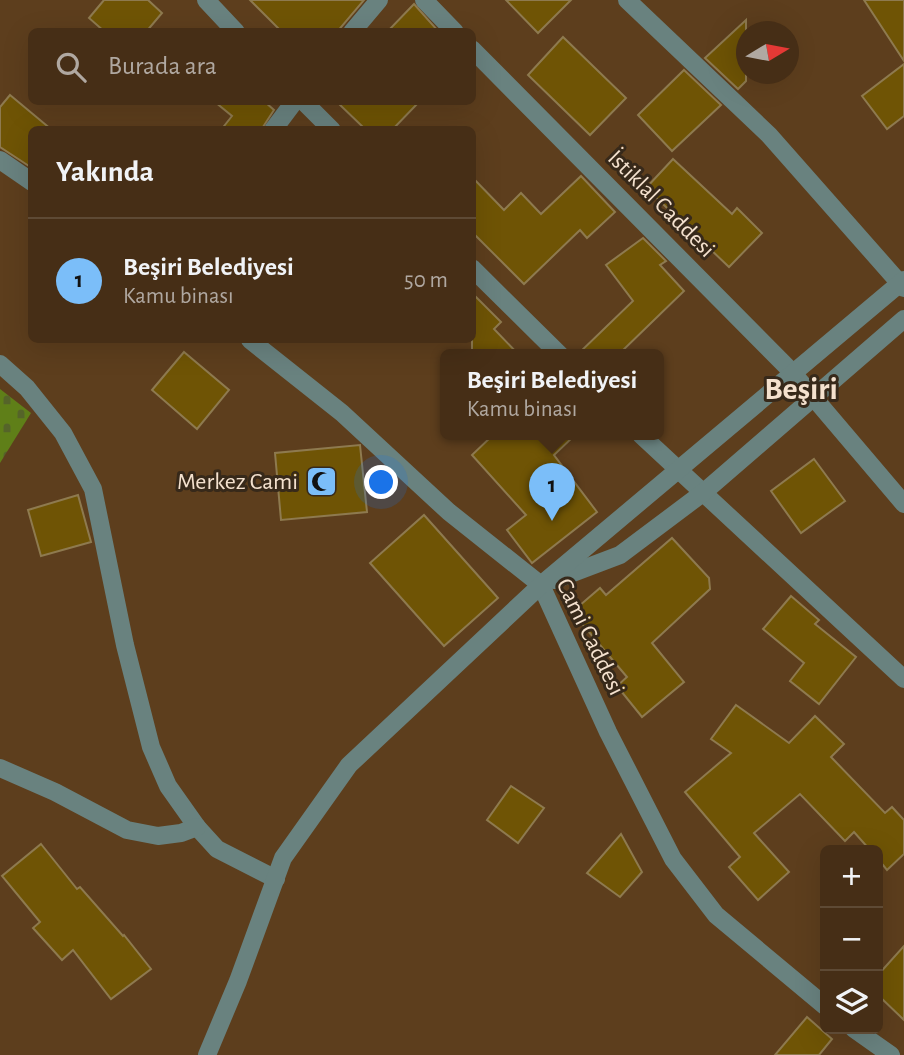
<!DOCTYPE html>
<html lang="tr">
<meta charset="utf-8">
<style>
:root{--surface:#462e16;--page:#503a23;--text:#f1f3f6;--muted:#b0a8a1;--line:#5e4a35;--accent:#7bbef9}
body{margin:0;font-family:"Alegreya Sans",sans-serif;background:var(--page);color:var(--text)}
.controls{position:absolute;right:21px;bottom:21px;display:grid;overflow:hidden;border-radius:10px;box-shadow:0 7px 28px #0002}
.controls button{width:63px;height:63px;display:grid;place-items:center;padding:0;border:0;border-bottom:2px solid var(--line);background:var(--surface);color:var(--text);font:35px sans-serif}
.compass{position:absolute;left:736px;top:21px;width:63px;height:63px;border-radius:50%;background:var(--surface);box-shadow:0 7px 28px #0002;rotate:80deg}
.you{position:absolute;left:382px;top:483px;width:24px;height:24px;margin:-18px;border:5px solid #fff;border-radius:50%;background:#1a73e8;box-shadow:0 0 0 10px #1a73e833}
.badge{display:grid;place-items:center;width:46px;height:46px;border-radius:50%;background:var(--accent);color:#111;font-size:23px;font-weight:700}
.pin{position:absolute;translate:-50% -58px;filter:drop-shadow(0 2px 4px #0008)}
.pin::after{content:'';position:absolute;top:37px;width:24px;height:21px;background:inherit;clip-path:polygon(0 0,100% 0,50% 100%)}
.popup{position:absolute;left:440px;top:349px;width:224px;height:91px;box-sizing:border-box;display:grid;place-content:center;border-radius:10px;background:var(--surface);filter:drop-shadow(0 2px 5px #0005);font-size:23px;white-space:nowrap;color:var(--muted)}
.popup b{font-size:26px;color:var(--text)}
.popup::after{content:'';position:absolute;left:50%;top:100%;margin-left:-14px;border:14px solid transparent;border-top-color:var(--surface)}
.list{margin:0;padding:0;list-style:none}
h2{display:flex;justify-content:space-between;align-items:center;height:91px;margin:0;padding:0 28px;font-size:30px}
h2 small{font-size:23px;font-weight:400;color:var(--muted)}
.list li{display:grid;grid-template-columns:46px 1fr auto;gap:21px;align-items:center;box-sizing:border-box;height:126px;padding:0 28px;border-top:2px solid var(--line)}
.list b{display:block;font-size:26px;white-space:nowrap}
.list p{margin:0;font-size:23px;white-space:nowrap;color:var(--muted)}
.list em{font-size:23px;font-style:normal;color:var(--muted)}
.icon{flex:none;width:38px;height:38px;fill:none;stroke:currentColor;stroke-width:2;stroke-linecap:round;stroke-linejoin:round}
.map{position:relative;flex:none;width:904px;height:1055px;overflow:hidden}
.search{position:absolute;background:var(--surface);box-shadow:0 7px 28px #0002;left:28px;top:28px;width:448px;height:77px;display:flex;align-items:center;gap:18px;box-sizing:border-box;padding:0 24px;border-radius:10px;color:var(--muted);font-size:26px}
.panel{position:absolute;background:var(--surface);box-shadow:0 7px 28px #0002;left:28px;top:126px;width:448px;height:217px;border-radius:10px}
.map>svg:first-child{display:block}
.cemetery{fill:url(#cemetery-stones)}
.building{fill:#6f5405;stroke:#8e7a4f;stroke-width:2}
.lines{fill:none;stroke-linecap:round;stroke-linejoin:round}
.minor{stroke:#69827f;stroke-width:18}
.labels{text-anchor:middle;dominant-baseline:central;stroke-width:6;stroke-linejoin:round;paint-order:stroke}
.street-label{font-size:24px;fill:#f4e1ce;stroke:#37291a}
.poi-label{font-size:24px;fill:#f4e1ce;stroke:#37291a;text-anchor:end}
.district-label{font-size:32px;font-weight:bold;fill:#f4e1ce;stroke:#37291a}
</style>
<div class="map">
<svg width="904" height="1055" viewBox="0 0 904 1055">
<defs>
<pattern id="cemetery-stones" width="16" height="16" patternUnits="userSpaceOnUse" patternTransform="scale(1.75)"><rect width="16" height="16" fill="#5f7f18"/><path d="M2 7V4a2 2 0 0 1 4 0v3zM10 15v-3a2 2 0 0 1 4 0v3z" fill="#556429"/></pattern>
</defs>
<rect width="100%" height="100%" fill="#5d3e1d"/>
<!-- cemetery -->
<path class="cemetery" d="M 0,389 L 31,413 L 0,463 Z"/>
<!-- building -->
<g class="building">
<path d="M 104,0 L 148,0 L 162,13 L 146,32 L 105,32 L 89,18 Z"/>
<path d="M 250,0 L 364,0 L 337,32 L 282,32 Z"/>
<path d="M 506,0 L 571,0 L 538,33 Z"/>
<path d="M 864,0 L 904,0 L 904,61 Z"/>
<path d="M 414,4 L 439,32 L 387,32 Z"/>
<path d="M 746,20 L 746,81 L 738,89 L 705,58 Z"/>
<path d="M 563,37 L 626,98 L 590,135 L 528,75 Z"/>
<path d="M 904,64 L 904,116 L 887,129 L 862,96 Z"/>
<path d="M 684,70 L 721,105 L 672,151 L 638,115 Z"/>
<path d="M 10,95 L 52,130 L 32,130 L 32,168 L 0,147 L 0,107 Z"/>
<path d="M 215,102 L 265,102 L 274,110 L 261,130 L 221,130 L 232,116 Z"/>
<path d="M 337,102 L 419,102 L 392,130 L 366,130 Z"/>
<path d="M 673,159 L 732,214 L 737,208 L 762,233 L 729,267 L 646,188 Z"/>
<path d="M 581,176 L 615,212 L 587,238 L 580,230 L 524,284 L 472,232 L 472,177 L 504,210 L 521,193 L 541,214 Z"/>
<path d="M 643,238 L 666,261 L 660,265 L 684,291 L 618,355 L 577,355 L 633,301 L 606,265 Z"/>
<path d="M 472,293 L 501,322 L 494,329 L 519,355 L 478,355 L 472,351 Z"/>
<path d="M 184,352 L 229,390 L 197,429 L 152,390 Z"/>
<path d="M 493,435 L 575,435 L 554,455 L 597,512 L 532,563 L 507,530 L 526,515 L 472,455 Z"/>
<path d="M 360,445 L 367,512 L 281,520 L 275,453 Z"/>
<path d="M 814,459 L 845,501 L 801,533 L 771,491 Z"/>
<path d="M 78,495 L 91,542 L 41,556 L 28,510 Z"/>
<path d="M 424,515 L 498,598 L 444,646 L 370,563 Z"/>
<path d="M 672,538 L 709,578 L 710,589 L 652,643 L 684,682 L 642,717 L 617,686 L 627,677 L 572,612 L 600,588 L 606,595 Z"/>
<path d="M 791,596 L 819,620 L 815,624 L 856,657 L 819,704 L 790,681 L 804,663 L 763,629 Z"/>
<path d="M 736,705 L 789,743 L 815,716 L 844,744 L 831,757 L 885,813 L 892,807 L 904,820 L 904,854 L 887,870 L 878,859 L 878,850 L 870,850 L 854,832 L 845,841 L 800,794 L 754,833 L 789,872 L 758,900 L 729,867 L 740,857 L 685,792 L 731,753 L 711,739 Z"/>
<path d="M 511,786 L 544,808 L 518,843 L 487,820 Z"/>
<path d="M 621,834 L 642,872 L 620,897 L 587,873 Z"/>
<path d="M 41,844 L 77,889 L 80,887 L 123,936 L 124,935 L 151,969 L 111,999 L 73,950 L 62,960 L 33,928 L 40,922 L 2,876 Z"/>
<path d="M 904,946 L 904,1020 L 878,995 L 878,975 Z"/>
<path d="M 807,1017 L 832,1039 L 819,1055 L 775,1055 Z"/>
</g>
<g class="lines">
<!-- minor -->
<g class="minor">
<path d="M 206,0 L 236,32"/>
<path d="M 424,0 L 455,32"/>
<path d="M 627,0 L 769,135 L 904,288"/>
<path d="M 352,32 L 379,0"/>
<path d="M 472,49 L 792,372 L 904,504"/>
<path d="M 304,102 L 332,130"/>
<path d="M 273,130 L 294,102"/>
<path d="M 0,160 L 32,182"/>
<path d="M 472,268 L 560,355"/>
<path d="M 250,340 L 342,413 L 449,512 L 541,585 L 608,732 L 673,859 L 716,915 L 825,1006"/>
<path d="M 0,364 L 27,388 L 63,433 L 93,489 L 125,645 L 151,747 L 168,786 L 197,827 L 217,849 L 276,879"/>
<path d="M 641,435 L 904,679"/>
<path d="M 554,580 L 620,555 L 704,492 L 904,319"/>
<path d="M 0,768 L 55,792 L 127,830 L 158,836 L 181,833 L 197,827"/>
<path d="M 854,1029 L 891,1055"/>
<path d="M 207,1055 L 238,981 L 283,858 L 349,765 L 541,585 L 904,280"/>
</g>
</g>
<!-- icons -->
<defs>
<symbol id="mosque-square" viewBox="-11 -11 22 22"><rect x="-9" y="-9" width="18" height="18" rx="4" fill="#7bbef9" stroke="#37291a"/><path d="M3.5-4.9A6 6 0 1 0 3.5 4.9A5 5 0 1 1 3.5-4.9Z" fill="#111"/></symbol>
</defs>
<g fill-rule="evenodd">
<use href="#mosque-square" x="304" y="464" width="35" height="35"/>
</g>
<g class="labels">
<!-- street labels -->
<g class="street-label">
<text transform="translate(661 204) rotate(45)">İstiklal Caddesi</text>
<text transform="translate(590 637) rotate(64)">Cami Caddesi</text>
</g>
<!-- poi labels -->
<g class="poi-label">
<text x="298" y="482">Merkez Cami</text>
</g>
<!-- district labels -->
<g class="district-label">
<text x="801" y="389">Beşiri</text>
</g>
</g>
</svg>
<div class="controls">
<button>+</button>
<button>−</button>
<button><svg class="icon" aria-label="layers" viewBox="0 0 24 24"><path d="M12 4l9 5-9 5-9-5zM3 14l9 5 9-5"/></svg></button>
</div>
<svg class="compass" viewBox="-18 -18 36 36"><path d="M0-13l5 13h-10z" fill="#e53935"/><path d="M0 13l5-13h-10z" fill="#b0a8a1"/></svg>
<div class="you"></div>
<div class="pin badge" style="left:552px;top:521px">1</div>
<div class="popup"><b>Beşiri Belediyesi</b>Kamu binası</div>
<div class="search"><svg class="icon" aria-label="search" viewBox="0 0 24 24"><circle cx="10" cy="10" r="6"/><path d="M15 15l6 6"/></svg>Burada ara</div>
<section class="panel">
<h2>Yakında<small></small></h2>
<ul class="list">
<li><span class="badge">1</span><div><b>Beşiri Belediyesi</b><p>Kamu binası</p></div><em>50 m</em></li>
</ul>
</section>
</div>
